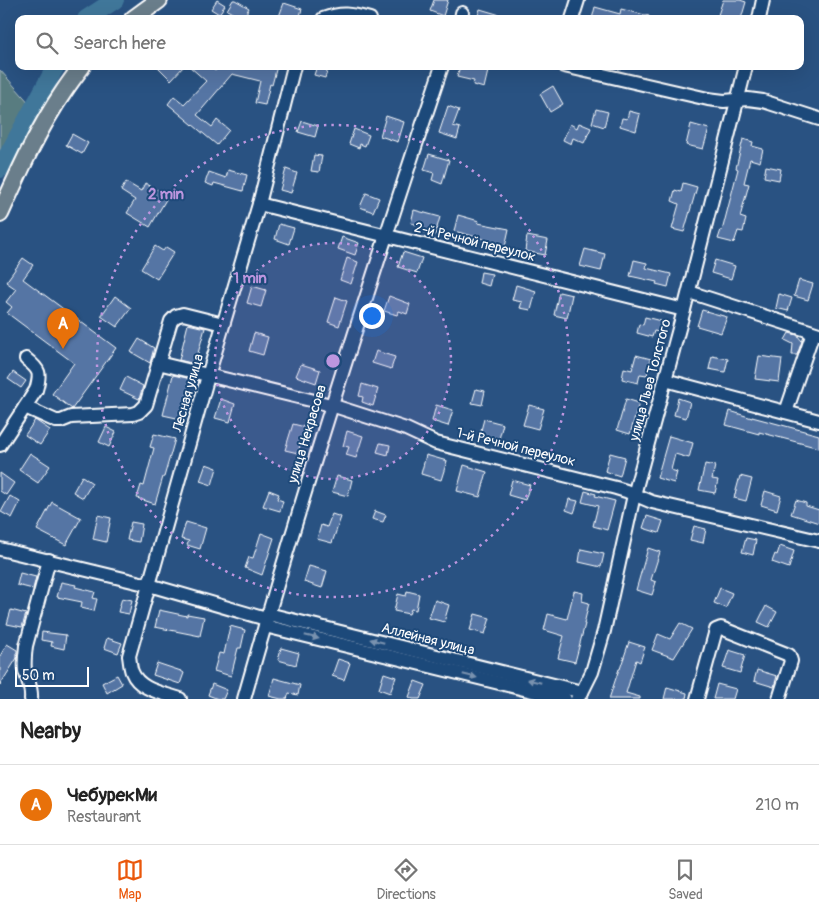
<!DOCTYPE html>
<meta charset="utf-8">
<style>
:root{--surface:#fff;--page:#f2f2f2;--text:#222;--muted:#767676;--line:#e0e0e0;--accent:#ea580c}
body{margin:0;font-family:Pangolin,sans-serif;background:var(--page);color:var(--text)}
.scale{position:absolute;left:15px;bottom:12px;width:74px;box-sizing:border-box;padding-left:5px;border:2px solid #fff;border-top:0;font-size:14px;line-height:18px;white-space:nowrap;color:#fff;-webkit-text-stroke:4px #1f4a7a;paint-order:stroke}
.you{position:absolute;left:371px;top:315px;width:18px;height:18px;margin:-12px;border:4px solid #fff;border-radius:50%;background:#1a73e8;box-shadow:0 0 0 8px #1a73e833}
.badge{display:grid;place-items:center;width:32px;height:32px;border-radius:50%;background:var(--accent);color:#fff;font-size:16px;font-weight:700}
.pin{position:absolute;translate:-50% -41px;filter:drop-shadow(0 1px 2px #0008)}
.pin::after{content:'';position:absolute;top:26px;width:18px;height:15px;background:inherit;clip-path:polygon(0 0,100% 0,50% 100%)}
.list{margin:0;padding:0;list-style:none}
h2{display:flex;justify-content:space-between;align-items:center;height:65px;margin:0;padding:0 20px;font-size:21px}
h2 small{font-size:16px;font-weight:400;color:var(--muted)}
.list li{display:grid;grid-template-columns:32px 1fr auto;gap:15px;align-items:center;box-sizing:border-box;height:80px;padding:0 20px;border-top:1px solid var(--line)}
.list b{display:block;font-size:19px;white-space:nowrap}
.list p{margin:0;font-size:16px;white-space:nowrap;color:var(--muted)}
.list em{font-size:16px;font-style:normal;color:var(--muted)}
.icon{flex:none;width:28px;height:28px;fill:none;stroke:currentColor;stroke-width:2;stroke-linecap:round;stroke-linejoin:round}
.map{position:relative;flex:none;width:819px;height:699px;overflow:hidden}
.search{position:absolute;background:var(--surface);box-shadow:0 5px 20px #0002;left:15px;right:15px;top:15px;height:55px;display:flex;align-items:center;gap:12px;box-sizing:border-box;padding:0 18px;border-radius:10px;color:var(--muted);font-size:19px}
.sheet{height:145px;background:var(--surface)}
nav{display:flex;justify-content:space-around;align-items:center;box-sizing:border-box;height:70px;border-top:1px solid var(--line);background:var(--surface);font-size:14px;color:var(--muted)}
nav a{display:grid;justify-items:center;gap:2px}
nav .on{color:var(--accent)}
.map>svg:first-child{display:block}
.green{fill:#597b80;stroke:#acbdc0}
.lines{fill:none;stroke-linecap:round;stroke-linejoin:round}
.river{stroke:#3f779a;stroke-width:18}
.building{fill:#5575a4;stroke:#fff}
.minor-casing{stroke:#fff;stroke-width:16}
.major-casing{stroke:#fff;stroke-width:20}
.minor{stroke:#1f4a7a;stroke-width:12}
.major{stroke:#6b7e8b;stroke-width:16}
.oneway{fill:#7992af}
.ring{fill:none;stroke:#bd96df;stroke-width:2.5;stroke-dasharray:2.5 5}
.labels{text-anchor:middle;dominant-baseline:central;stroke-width:4;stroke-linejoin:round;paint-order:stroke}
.street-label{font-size:14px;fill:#fff;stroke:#1f4a7a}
.centre{fill:#bd96df;stroke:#1f4a7a;stroke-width:2.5}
.ring-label{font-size:15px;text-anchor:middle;font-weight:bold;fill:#bd96df;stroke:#1f4a7a;stroke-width:4;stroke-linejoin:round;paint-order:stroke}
</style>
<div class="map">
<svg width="819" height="699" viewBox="0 0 819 699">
<rect width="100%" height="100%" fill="#295282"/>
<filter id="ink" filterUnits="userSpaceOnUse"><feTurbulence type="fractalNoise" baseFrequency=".02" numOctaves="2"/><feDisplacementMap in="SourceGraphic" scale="10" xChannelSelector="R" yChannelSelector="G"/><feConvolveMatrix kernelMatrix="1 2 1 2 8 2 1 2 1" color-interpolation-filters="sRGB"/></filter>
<g filter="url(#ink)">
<!-- green -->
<path class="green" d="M 0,70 L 31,105 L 0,166 Z"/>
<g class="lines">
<!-- river -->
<g class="river">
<path d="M 86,19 L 115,0"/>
<path d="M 0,169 L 56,66"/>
</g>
</g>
<!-- building -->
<g class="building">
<path d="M 217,0 L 225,5 L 219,14 L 211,9 Z"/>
<path d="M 233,0 L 235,0 L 249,8 L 243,19 L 227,10 Z"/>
<path d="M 434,0 L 448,0 L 443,16 L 430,11 Z"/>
<path d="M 723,0 L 740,0 L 746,2 L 741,19 L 731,19 L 718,15 Z"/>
<path d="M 284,3 L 302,9 L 299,19 L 278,19 Z"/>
<path d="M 595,7 L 620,14 L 621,9 L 649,16 L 649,19 L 592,19 Z"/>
<path d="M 480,9 L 507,17 L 506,19 L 477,19 Z"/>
<path d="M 157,66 L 184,66 L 171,80 Z"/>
<path d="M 189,66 L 210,66 L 215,71 L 217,69 L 214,69 L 215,66 L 277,66 L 272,85 L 270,84 L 265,105 L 255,103 L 260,81 L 232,74 L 197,115 L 212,127 L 217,120 L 229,130 L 217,145 L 168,104 L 174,96 L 184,104 L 206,81 Z"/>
<path d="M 317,66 L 329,66 L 325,78 L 314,75 Z"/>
<path d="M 460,66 L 470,66 L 488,71 L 484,88 L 473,85 L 474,81 L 457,77 Z"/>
<path d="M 553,86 L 563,104 L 550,112 L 540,94 Z"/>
<path d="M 448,106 L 459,110 L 453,126 L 460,128 L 457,139 L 439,133 Z"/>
<path d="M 596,109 L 608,112 L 604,127 L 592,123 Z"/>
<path d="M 629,111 L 640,114 L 636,131 L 620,126 L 622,118 L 627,119 Z"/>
<path d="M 386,116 L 404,122 L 398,142 L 380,136 Z"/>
<path d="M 302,121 L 318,126 L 315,137 L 298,132 Z"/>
<path d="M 579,123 L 591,128 L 584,143 L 573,138 L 571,144 L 563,140 L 570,124 L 577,128 Z"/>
<path d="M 691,124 L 709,129 L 703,149 L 686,145 Z"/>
<path d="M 354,129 L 369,135 L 365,146 L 360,144 L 359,148 L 349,144 Z"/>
<path d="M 72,134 L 88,143 L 82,154 L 66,145 Z"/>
<path d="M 743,139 L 753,142 L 752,146 L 763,149 L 760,162 L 750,159 L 744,183 L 749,184 L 740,217 L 746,219 L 743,232 L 738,231 L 734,243 L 718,239 L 721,230 L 722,231 L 738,169 L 736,168 Z"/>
<path d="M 429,154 L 449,160 L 442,184 L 432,180 L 434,173 L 424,170 Z"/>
<path d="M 314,155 L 322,156 L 319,172 L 311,171 Z"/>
<path d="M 766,166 L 781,169 L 779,180 L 764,177 Z"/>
<path d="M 286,169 L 297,173 L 291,193 L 280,190 Z"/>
<path d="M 228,170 L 247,175 L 243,191 L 214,183 L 213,186 L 205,183 L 209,172 L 226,178 Z"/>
<path d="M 126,182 L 141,191 L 145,183 L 168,196 L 150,227 L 127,213 L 135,200 L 121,191 Z"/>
<path d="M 683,183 L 697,187 L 684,232 L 672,229 L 679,204 L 672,201 L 675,190 L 681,192 Z"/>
<path d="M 366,193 L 379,198 L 373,212 L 360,207 Z"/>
<path d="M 414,210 L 440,217 L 435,235 L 420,231 L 422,226 L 411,223 Z"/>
<path d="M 458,215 L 479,221 L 478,223 L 509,229 L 505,247 L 483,242 L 484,239 L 454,231 Z"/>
<path d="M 279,224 L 294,228 L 289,244 L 275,239 Z"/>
<path d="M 527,236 L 548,240 L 545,255 L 525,251 Z"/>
<path d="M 342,237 L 359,243 L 355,255 L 338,249 Z"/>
<path d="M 155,246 L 163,251 L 166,247 L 174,252 L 157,279 L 141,269 Z"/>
<path d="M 585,249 L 605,254 L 601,271 L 580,266 Z"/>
<path d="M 403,252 L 422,258 L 417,273 L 398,267 Z"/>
<path d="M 23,258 L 33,265 L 23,279 L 116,348 L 72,409 L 52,394 L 74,363 L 7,313 L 12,307 L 6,302 L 16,289 L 6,282 Z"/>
<path d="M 347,258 L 358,262 L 351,284 L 340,280 Z"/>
<path d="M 634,260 L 647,263 L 646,268 L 671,274 L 668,287 L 656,284 L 657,282 L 630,276 Z"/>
<path d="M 715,260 L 735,266 L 731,279 L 711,273 Z"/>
<path d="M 481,272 L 492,274 L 489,286 L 479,283 Z"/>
<path d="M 799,280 L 813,284 L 808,300 L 794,296 Z"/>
<path d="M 516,285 L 536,291 L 531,310 L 520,308 L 522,302 L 512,300 Z"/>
<path d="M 252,286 L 266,290 L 261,307 L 247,303 Z"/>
<path d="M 559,292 L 572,295 L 567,318 L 554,315 Z"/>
<path d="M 779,294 L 792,298 L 788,311 L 776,308 Z"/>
<path d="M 115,296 L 131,308 L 117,327 L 101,316 Z"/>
<path d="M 389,296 L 410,304 L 407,314 L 399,311 L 397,315 L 384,311 Z"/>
<path d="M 336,297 L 347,301 L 339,326 L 328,322 Z"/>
<path d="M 702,310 L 727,317 L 721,333 L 697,326 Z"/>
<path d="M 645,317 L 661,321 L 659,332 L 654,331 L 652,337 L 637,333 L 639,324 L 643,325 Z"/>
<path d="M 188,324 L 205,328 L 195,364 L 179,360 Z"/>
<path d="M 254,333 L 268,337 L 263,355 L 249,351 Z"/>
<path d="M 789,333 L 797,335 L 802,341 L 797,355 L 792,355 L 793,344 L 785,340 Z"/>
<path d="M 139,339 L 154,348 L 150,363 L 131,352 Z"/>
<path d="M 376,351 L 395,357 L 391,369 L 372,363 Z"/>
<path d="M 636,355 L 651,359 L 647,375 L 640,374 L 638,383 L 622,379 L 624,368 L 632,370 Z"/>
<path d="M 712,356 L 728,359 L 725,372 L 709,369 Z"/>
<path d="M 759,356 L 782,359 L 779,382 L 755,379 Z"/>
<path d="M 301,364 L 320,370 L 316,383 L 296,376 Z"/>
<path d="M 13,372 L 26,381 L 21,388 L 8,379 Z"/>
<path d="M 173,375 L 191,379 L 181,419 L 163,415 Z"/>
<path d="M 126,377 L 143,386 L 139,399 L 120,390 Z"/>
<path d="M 362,384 L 378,389 L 373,406 L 362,402 L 363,397 L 359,396 Z"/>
<path d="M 476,389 L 485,391 L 482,405 L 472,403 Z"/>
<path d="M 678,398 L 690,402 L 686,418 L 674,415 Z"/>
<path d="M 221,399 L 235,404 L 230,422 L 215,418 Z"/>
<path d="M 626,399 L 639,403 L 630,434 L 617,430 Z"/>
<path d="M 436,405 L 453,410 L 448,426 L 432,421 Z"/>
<path d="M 529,405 L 544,409 L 538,429 L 523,425 Z"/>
<path d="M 730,411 L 752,418 L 752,417 L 819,435 L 819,448 L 759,432 L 759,434 L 726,425 Z"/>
<path d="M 484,419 L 503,424 L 499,439 L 480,434 Z"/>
<path d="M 35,420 L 50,430 L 40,445 L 25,435 Z"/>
<path d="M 293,424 L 305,427 L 298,453 L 285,450 Z"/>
<path d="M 106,427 L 116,432 L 109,447 L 99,442 Z"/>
<path d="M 347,431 L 363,436 L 356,458 L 346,455 L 349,447 L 343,446 Z"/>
<path d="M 154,434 L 175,439 L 164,477 L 163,477 L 155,504 L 137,498 L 141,485 L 144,486 L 154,448 L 150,447 Z"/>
<path d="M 669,436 L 693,443 L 689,458 L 675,454 L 671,470 L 677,472 L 674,483 L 657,478 Z"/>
<path d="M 380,443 L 390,445 L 388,455 L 377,452 Z"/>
<path d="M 30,453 L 50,466 L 38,483 L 19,470 Z"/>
<path d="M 610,453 L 625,457 L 620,476 L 605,471 Z"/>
<path d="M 426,455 L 447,461 L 441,480 L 421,474 Z"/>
<path d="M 206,464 L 217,468 L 212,485 L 200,481 Z"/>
<path d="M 705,464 L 715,466 L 712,479 L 718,480 L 715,493 L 699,490 Z"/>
<path d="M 464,465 L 487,472 L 480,497 L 457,491 Z"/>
<path d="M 0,473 L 14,483 L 6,495 L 0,491 Z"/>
<path d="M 82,476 L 92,483 L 83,498 L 73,492 Z"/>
<path d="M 337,476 L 352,480 L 348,496 L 332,492 Z"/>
<path d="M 740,476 L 752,479 L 746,501 L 734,498 Z"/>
<path d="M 512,480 L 530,485 L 525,500 L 508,495 Z"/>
<path d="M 269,490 L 279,494 L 277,499 L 283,501 L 280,511 L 263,506 Z"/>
<path d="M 585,491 L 596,494 L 595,496 L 615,501 L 607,530 L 593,526 L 598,506 L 582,502 Z"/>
<path d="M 765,491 L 781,496 L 777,510 L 761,505 Z"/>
<path d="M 10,496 L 20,502 L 12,518 L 1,512 Z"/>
<path d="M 569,499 L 578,501 L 574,513 L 566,510 Z"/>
<path d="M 796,500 L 806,503 L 806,506 L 819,510 L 819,523 L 791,514 Z"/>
<path d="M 52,502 L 81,518 L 66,545 L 37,530 Z"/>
<path d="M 375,511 L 386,515 L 383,522 L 372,519 Z"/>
<path d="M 332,514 L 341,517 L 332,543 L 317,539 L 321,525 L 327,527 Z"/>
<path d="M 98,515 L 111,518 L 106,542 L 93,539 Z"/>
<path d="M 647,516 L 663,521 L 659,533 L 643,528 Z"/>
<path d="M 131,522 L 142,524 L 139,542 L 127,540 Z"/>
<path d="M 186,522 L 206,528 L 200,549 L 187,545 L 189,541 L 181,539 Z"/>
<path d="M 694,526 L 706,529 L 703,543 L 690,540 Z"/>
<path d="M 261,533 L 274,538 L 262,575 L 245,568 L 249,557 L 253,558 Z"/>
<path d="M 746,538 L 756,540 L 753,555 L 742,552 Z"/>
<path d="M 780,546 L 794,551 L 789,568 L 772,562 L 775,554 L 777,555 Z"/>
<path d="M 648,548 L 660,552 L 651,580 L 656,582 L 652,595 L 636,590 Z"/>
<path d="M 581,549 L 604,554 L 601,567 L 579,562 Z"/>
<path d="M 309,566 L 327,571 L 322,588 L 304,582 Z"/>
<path d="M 20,573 L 36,577 L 33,589 L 17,585 Z"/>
<path d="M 61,582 L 76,585 L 75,587 L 95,592 L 93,598 L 97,599 L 94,611 L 81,608 L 82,602 L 57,597 Z"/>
<path d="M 720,588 L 732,593 L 726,608 L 714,603 Z"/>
<path d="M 407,591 L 419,594 L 416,610 L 411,609 L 409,614 L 394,611 L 398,594 L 406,596 Z"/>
<path d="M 574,591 L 583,593 L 582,601 L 589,603 L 584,624 L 585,624 L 575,662 L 558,658 L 564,636 L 544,630 L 548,614 L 567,619 Z"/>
<path d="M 122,598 L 132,600 L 129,614 L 118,612 Z"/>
<path d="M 435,600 L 449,605 L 444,622 L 429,618 Z"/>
<path d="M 766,606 L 777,612 L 769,627 L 758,622 Z"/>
<path d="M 11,610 L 26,614 L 22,627 L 7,624 Z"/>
<path d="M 159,610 L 187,616 L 187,614 L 204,617 L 200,636 L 155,627 Z"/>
<path d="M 475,614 L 490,618 L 485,634 L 470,630 Z"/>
<path d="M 680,623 L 692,629 L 674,658 L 652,650 L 658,634 L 670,639 Z"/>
<path d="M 230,626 L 245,630 L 241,648 L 238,648 L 231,676 L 214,671 L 219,653 L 224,654 Z"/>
<path d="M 42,632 L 66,635 L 64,649 L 51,646 L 52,642 L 41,640 Z"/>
<path d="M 107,638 L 122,643 L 118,653 L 104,648 Z"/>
<path d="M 629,642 L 645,647 L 640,662 L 636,660 L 626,693 L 640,697 L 640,699 L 609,699 L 619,669 L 620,669 Z"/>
<path d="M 7,644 L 17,650 L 17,658 L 0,685 L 0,656 Z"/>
<path d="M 281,648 L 299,653 L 296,665 L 278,660 Z"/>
<path d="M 729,650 L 745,655 L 740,673 L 723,668 Z"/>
<path d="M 338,659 L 350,663 L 344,680 L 332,676 Z"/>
<path d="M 157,663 L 181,671 L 184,673 L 180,684 L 153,675 Z"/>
<path d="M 757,670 L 777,676 L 774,687 L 754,681 Z"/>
<path d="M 384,673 L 396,677 L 390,693 L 379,689 Z"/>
<path d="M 117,675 L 122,684 L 107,693 L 102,683 Z"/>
<path d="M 274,678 L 300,685 L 298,695 L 289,693 L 287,699 L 281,699 L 269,696 Z"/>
<path d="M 415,681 L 426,685 L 420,699 L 413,699 L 409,697 Z"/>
<path d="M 212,684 L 227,690 L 223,699 L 218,699 L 208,695 Z"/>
<path d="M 717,684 L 736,689 L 733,699 L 713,699 Z"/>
<path d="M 667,687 L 687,693 L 686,699 L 664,699 Z"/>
</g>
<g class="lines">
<defs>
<g id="minor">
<path d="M 323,19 C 342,12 351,14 370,19"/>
<path d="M 461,19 L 462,13"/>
<path d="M 572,19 L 578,0"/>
<path d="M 759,19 L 763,0"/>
<path d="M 564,66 L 708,99 L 724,101 L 748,99 L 763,101 L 819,119"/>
<path d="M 259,204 L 684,310"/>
<path d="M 689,292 L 819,334"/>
<path d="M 158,363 L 331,405 L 406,429 L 436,443 L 616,488 L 626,491 L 652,502 L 819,541"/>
<path d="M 665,380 L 819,421"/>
<path d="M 25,407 L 56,421 L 61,421 L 71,417 L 133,414 L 139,412 L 146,405 L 171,321 L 176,316 L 183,314 L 223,324"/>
<path d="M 786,412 L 813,333"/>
<path d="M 0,445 L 36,390 C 41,373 40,370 26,359"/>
<path d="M 0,549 L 149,585 L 266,619"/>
<path d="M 268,614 L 582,692"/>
<path d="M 265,626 L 565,699"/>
<path d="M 31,699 C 32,688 28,681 25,671 C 24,662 25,654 26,646 L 49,560"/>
<path d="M 180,699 C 163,693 139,690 132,672 C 130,667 130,661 129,656 L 208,376 L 259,204 L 294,66"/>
<path d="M 244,699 C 304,486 372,276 442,66"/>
<path d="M 577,699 L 582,692 L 592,672 L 604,631 L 634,495 L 684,310 L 746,66"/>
<path d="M 697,699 L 716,630 L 721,628 L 789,655 L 791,661 L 779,699"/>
</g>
<g id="major">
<path d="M 133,19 L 159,0"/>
<path d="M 0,214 C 19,172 38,129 64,91 C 70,82 76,74 82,66"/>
</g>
</defs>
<!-- minor casing -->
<use href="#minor" class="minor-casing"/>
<!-- major casing -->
<use href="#major" class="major-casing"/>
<!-- minor -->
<use href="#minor" class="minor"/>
<!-- major -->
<use href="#major" class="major"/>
</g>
<!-- one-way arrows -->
<defs><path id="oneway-solid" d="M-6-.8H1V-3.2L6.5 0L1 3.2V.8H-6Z" transform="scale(1.25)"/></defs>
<g class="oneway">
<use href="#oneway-solid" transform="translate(312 637) rotate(14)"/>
<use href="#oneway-solid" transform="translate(377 641) rotate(-166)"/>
<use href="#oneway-solid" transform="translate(470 676) rotate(14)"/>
<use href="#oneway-solid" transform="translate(534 681) rotate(-166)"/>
</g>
</g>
<!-- distance rings -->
<circle cx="333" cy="361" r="118" fill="#bd96df" fill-opacity=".12"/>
<g class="ring">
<circle cx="333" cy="361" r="118"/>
<circle cx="333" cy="361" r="236"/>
</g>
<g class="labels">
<!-- street labels -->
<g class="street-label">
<text transform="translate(475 242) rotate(14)">2-й Речной переулок</text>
<text transform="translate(650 380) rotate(-75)">улица Льва Толстого</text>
<text transform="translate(188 393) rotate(-74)">Лесная улица</text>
<text transform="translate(307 434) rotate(-73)">улица Некрасова</text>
<text transform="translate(516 447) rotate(14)">1-й Речной переулок</text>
<text transform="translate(428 639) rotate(14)">Аллейная улица</text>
</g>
</g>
<circle cx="333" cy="361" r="8" class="centre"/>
<g class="ring-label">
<text x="166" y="199">2 min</text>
<text x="250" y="283">1 min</text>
</g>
</svg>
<div class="scale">50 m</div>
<div class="you"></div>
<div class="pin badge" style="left:63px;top:349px;background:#e8710a">A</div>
<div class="search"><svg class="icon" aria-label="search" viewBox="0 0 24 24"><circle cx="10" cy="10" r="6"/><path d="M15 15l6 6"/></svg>Search here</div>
</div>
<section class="sheet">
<h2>Nearby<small></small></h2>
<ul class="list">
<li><span class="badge" style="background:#e8710a">A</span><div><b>ЧебурекМи</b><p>Restaurant</p></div><em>210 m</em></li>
</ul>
</section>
<nav>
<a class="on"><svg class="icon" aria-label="map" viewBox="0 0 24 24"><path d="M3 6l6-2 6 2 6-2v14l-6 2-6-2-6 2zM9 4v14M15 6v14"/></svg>Map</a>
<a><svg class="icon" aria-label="directions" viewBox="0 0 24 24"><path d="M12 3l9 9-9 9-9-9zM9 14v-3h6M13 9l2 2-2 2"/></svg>Directions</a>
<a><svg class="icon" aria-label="saved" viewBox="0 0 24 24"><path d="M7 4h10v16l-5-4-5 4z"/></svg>Saved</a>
</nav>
